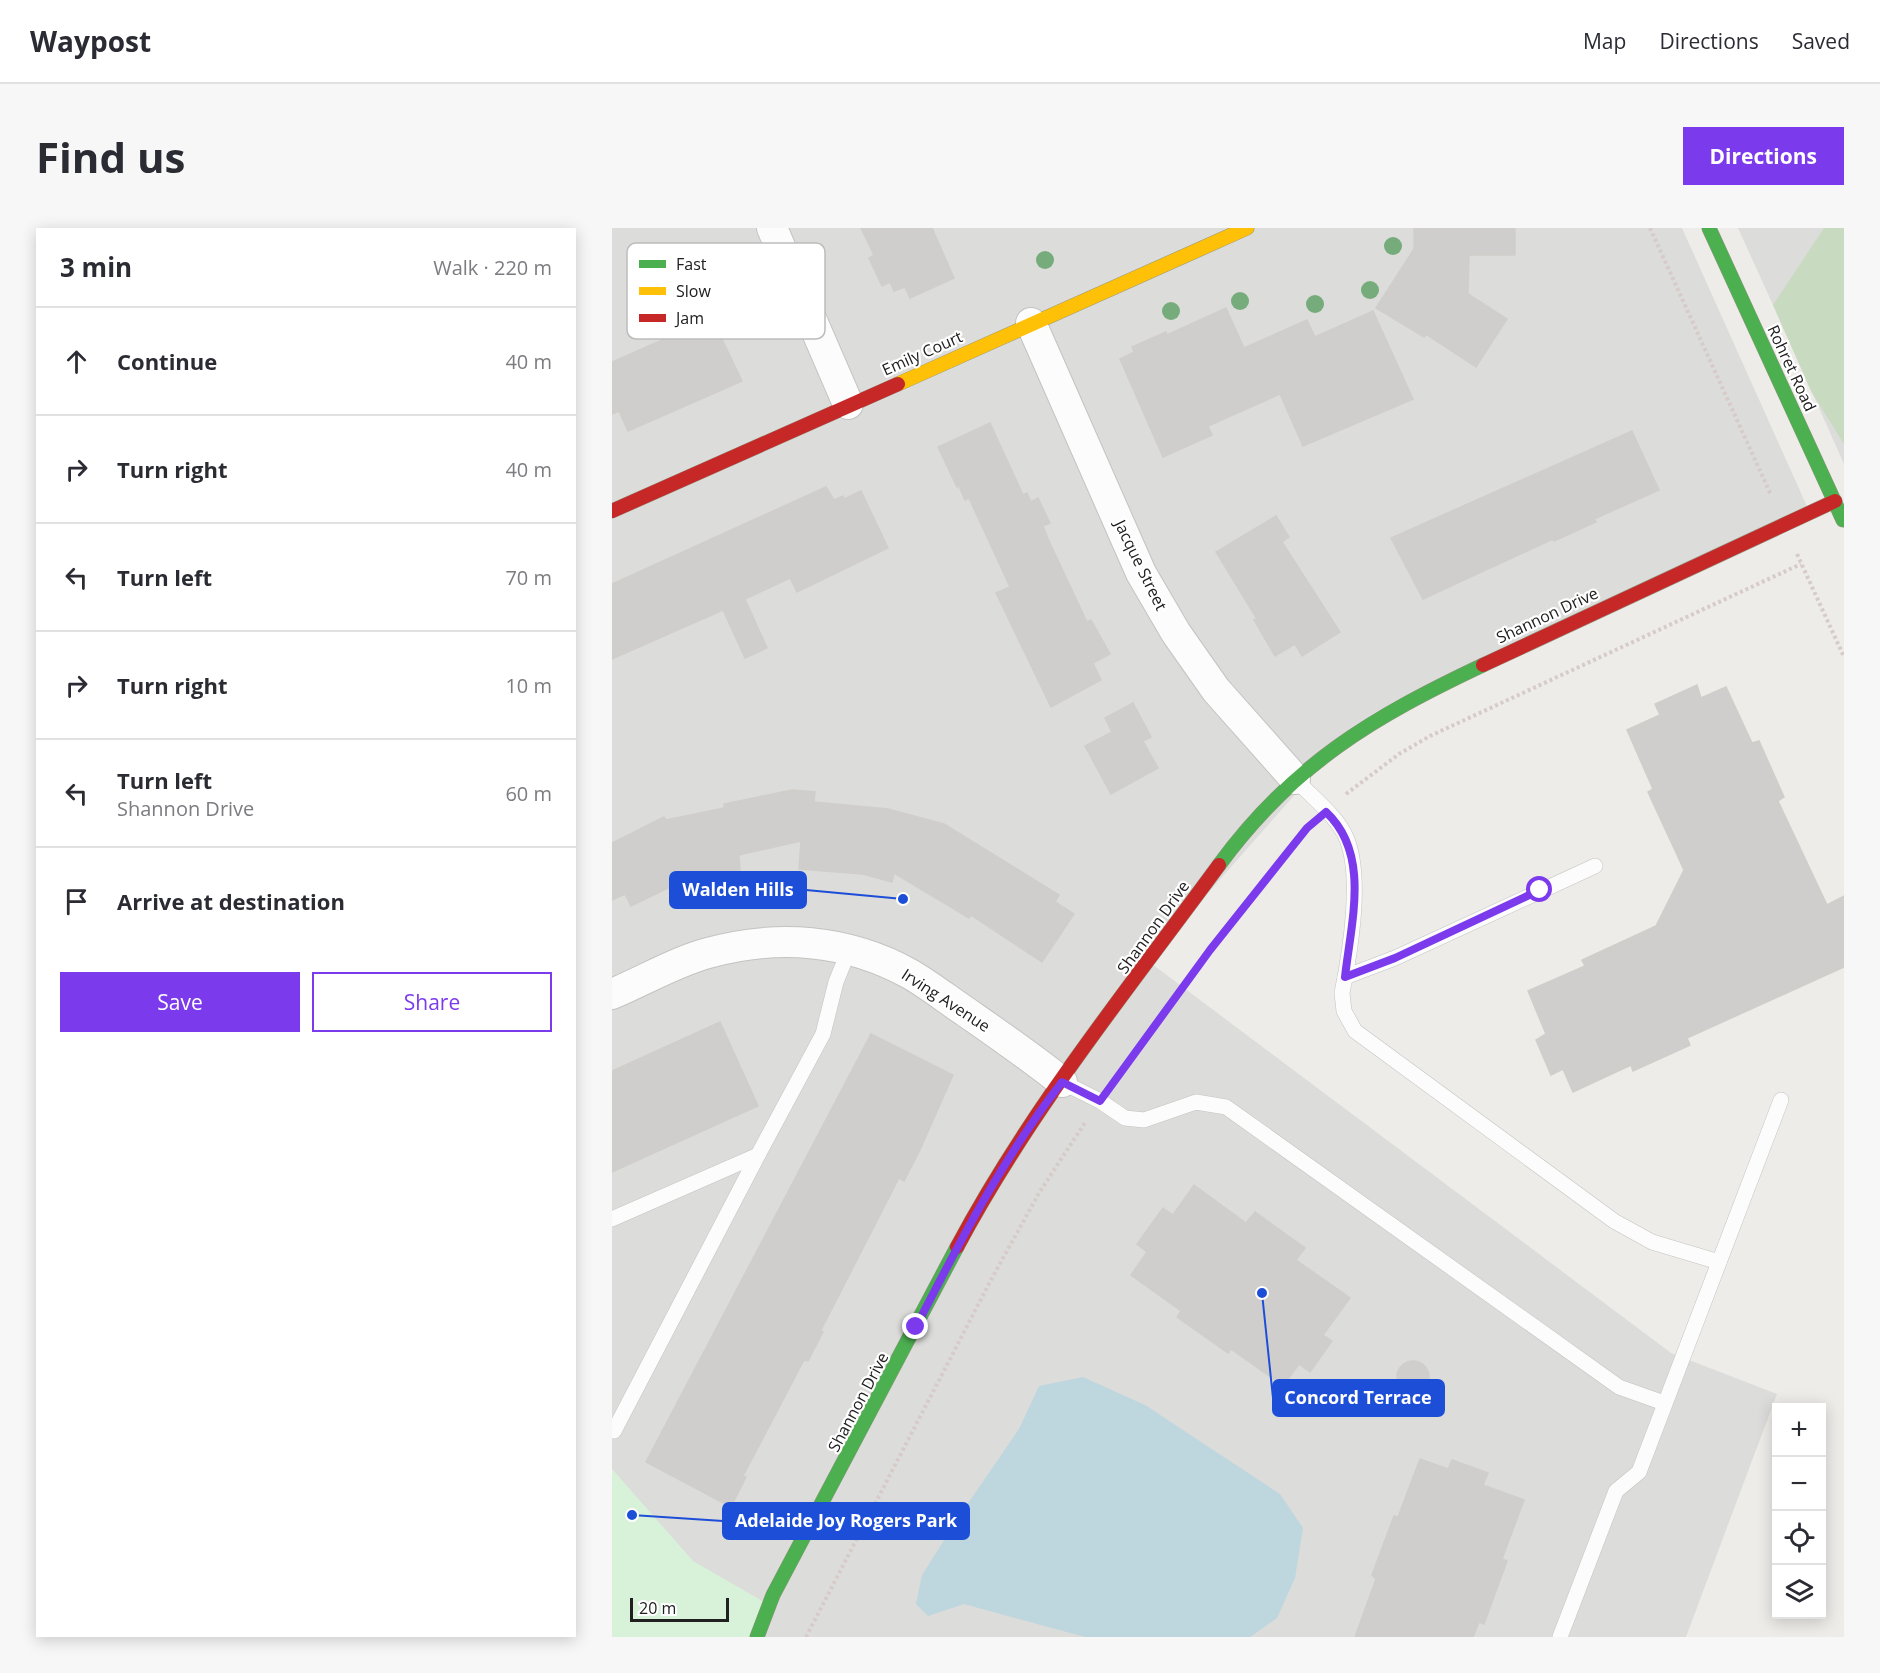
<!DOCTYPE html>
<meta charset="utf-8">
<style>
:root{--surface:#fff;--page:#f7f7f7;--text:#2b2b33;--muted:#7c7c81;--line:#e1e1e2;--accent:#7c3aed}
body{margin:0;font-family:"Open Sans",sans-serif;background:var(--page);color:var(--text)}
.controls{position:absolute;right:18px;bottom:18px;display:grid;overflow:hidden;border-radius:0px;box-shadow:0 3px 15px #0003}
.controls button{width:54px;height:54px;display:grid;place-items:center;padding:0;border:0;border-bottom:2px solid var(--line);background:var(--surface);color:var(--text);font:30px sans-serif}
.scale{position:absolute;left:18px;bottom:15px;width:99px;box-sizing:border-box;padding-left:6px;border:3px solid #202020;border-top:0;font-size:16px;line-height:21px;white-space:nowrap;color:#202020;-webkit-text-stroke:4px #fff;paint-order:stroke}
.stop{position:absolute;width:18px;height:18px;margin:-14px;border:4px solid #7c3aed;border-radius:50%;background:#fff}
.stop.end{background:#7c3aed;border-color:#fff;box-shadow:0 2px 6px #0008}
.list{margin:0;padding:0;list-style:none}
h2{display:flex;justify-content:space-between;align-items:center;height:78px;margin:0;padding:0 24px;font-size:26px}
h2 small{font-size:20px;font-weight:400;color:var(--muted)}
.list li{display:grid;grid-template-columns:39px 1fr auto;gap:18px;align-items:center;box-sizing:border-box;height:108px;padding:0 24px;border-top:2px solid var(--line)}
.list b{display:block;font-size:22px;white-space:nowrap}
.list p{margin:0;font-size:20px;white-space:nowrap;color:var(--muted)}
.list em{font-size:20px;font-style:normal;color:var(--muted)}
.actions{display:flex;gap:12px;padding:18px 24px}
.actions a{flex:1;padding:14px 0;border:2px solid var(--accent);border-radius:0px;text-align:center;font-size:21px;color:var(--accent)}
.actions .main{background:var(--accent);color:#fff}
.icon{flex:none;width:33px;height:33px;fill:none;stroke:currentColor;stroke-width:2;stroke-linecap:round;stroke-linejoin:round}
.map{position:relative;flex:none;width:1232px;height:1409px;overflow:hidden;border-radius:0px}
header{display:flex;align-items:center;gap:36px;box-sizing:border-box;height:84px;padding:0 30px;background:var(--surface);border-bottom:2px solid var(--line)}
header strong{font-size:28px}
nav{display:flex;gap:33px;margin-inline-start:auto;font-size:21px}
.intro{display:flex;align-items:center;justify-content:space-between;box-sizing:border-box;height:144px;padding:0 36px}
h1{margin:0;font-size:42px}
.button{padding:15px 27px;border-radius:0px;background:var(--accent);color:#fff;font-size:21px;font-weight:700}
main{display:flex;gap:36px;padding:0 36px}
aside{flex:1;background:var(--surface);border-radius:0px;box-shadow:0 3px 15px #0003}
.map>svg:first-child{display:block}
.residential{fill:#dcdcda}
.forest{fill:#c8dac0}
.park{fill:#d8f2da}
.water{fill:#bed6de}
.building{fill:#d0cecc;stroke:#d0ceca;stroke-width:1.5}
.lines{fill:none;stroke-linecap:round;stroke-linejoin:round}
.lane-casing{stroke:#c3c3c1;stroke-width:16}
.street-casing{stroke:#c3c3c1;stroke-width:32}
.fast-casing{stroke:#949682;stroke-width:15}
.slow-casing{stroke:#949682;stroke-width:15}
.jam-casing{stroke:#949682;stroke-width:15}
.path{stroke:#d6cbc9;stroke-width:4;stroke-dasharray:3 3;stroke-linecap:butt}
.lane{stroke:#fcfcfc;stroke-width:15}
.street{stroke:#fcfcfc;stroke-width:30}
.fast{stroke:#4caf50;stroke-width:14}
.slow{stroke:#ffc107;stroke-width:14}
.jam{stroke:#c62828;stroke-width:14}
.tree{fill:#76ac7b}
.route{stroke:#7c3aed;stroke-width:8}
.labels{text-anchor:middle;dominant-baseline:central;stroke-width:4.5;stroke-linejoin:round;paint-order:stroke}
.street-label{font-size:16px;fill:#202020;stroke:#fff}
.key{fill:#fff;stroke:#bcbcbc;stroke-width:1.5}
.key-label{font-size:16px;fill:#202020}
.leader{fill:none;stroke:#1d4ed8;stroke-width:2}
.callout-dot{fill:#1d4ed8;stroke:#fff;stroke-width:2}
.callout{fill:#1d4ed8;stroke:#1d4ed8;stroke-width:2}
.callout-label{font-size:18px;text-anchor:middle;font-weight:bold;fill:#fff}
</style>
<header>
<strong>Waypost</strong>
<nav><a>Map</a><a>Directions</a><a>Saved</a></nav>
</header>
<div class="intro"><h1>Find us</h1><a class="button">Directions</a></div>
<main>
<aside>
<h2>3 min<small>Walk · 220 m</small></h2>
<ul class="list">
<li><svg class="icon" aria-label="ahead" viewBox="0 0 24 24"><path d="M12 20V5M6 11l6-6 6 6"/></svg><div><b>Continue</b></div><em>40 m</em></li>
<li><svg class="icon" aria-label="right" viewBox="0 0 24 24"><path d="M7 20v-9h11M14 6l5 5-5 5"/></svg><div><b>Turn right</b></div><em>40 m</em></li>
<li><svg class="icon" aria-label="left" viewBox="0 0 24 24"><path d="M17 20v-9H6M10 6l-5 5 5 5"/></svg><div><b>Turn left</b></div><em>70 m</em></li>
<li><svg class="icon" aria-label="right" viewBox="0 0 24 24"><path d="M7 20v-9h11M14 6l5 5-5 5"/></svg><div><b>Turn right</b></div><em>10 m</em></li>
<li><svg class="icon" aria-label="left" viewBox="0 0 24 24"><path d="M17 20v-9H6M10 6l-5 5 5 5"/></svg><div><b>Turn left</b><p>Shannon Drive</p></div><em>60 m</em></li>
<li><svg class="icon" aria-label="arrive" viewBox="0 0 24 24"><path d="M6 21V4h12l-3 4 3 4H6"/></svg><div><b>Arrive at destination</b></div></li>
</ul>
<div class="actions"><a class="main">Save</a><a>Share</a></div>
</aside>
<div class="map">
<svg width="1232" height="1409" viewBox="0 0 1232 1409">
<rect width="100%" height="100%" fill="#edece9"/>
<!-- residential -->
<g class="residential">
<path d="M 0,0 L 1070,0 L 1198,285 L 730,513 L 536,733 L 1059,1125 L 1165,1166 L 1074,1409 L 0,1409 Z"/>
<path d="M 1126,0 L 1232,0 L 1232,236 L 1161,77 Z"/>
</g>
<!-- forest -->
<path class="forest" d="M 1212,0 L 1232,0 L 1232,216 L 1199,163 L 1161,77 Z"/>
<!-- park -->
<path class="park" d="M 0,1241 L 81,1333 L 157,1377 L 145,1409 L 0,1409 Z"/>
<!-- water -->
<path class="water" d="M 471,1149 L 533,1177 L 668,1266 L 691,1300 L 683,1350 L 665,1390 L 638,1409 L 473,1409 L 352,1376 L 316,1388 L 304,1376 L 310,1347 L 348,1287 L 407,1201 L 427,1158 Z"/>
<!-- building -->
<g class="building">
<path d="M 249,0 L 320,0 L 342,50 L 298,70 L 293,59 L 282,63 L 278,54 L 270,58 L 257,30 L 262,27 Z"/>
<path d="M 802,0 L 903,0 L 903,27 L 857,27 L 856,66 L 895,91 L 864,139 L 814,106 L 812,109 L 764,80 L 802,21 Z"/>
<path d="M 614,80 L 632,120 L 695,92 L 703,109 L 761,83 L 801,171 L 691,218 L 668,166 L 596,198 L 600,207 L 551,229 L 508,131 L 522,124 L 520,119 L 554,104 L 555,107 Z"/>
<path d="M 100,90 L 130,153 L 16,203 L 7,183 L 0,186 L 0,134 Z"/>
<path d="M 378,195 L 411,267 L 415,265 L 419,274 L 426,270 L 438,295 L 431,298 L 437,313 L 475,394 L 479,392 L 498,426 L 481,435 L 489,452 L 439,479 L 384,365 L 398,359 L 357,270 L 353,272 L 347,258 L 345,259 L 326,219 Z"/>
<path d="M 1020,203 L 1047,262 L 982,291 L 984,294 L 942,313 L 941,311 L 811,371 L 779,310 Z"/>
<path d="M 214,259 L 222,272 L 231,268 L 232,271 L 249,263 L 276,320 L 185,364 L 178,350 L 133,371 L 155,420 L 133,430 L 111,382 L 0,431 L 0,356 Z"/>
<path d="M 664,288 L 677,309 L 670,314 L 728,404 L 690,428 L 683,416 L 663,428 L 642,392 L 645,391 L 604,324 Z"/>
<path d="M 1085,457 L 1089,470 L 1114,459 L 1140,515 L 1147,513 L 1172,569 L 1166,573 L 1215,677 L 1232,668 L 1232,739 L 1075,810 L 1078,817 L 1021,843 L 1019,837 L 961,864 L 951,841 L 939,847 L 924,812 L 934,806 L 916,763 L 973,738 L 970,732 L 1044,698 L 1072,642 L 1036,564 L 1041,561 L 1015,502 L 1048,487 L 1043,476 Z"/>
<path d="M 521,475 L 539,509 L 531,513 L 546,540 L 499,566 L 473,518 L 500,504 L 493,490 Z"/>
<path d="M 180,562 L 203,564 L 202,574 L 276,581 L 332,596 L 447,667 L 443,674 L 462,686 L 430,734 L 359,687 L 357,690 L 282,645 L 280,654 L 251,646 L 187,641 L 189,613 L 127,627 L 128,644 L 95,651 L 93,642 L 19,678 L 13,666 L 0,672 L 0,615 L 52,589 L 54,592 L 112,580 L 112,576 Z"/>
<path d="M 108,794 L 146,878 L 0,944 L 0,843 Z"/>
<path d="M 259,806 L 341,847 L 307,924 L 292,953 L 287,950 L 209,1102 L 211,1104 L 196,1133 L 192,1132 L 131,1248 L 134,1249 L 119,1279 L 34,1234 Z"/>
<path d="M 582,957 L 634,995 L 643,984 L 693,1020 L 684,1032 L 738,1070 L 711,1107 L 720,1113 L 698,1144 L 687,1136 L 671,1158 L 619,1121 L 616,1125 L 565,1089 L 569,1083 L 519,1047 L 535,1024 L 525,1016 L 551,980 L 561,987 Z"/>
<circle cx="801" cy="1149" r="16"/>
<path d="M 808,1231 L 836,1241 L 840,1232 L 876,1245 L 871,1257 L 912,1272 L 890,1331 L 895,1333 L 872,1396 L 867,1394 L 861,1409 L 743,1409 L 764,1351 L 760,1347 L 782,1288 L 786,1289 Z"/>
</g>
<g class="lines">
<defs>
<g id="lane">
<path d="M 683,551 C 699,568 721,585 732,605 C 752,642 738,725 730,765 L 732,783 L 743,803 L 1002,993 L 1040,1014 L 1107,1034"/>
<path d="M 733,749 L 783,730 L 983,638"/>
<path d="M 450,854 L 488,873 L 513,890 L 532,892 L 584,874 L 614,879 L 1007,1159 L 1052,1175"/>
<path d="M 0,991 L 146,927 L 211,806 L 224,754 L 237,722"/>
<path d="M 2,1203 L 146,927"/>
<path d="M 948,1409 L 1004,1263 L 1027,1244 L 1169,872"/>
</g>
<g id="street">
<path d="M 160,0 L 236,176"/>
<path d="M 419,95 L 529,345 L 564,405 L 604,462 L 683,551"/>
<path d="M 0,766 C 31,753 63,734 96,725 C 165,706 235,711 298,746 C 317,757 336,772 354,784 C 387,807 419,829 450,854"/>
</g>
<g id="fast">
<path d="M 1097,0 L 1231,292"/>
<path d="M 607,637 C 681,536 761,489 871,437"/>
<path d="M 145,1409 L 161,1367 L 345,1019"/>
</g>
<path id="slow" d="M 286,156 L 635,0"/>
<g id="jam">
<path d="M 0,283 L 286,156"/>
<path d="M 871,437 L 1223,273"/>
<path d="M 345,1019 C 418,882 516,761 607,637"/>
</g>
</defs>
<!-- lane casing -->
<use href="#lane" class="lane-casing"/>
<!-- street casing -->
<use href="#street" class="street-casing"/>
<!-- fast casing -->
<use href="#fast" class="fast-casing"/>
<!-- slow casing -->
<use href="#slow" class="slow-casing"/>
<!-- jam casing -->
<use href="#jam" class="jam-casing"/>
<!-- path -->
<g class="path">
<path d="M 1038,0 L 1159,267"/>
<path d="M 1185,326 L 1232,429"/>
<path d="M 734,566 L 787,526 L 818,508 L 1189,336"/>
<path d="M 503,853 L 598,722 L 696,599"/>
<path d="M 194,1409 L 380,1050 L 427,965 L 474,893"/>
</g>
<!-- lane -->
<use href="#lane" class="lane"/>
<!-- street -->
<use href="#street" class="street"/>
<!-- fast -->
<use href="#fast" class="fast"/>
<!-- slow -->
<use href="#slow" class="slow"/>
<!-- jam -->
<use href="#jam" class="jam"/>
</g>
<!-- trees -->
<g class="tree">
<circle cx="781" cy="18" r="9"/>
<circle cx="433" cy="32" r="9"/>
<circle cx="758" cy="62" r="9"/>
<circle cx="628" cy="73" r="9"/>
<circle cx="703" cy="76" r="9"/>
<circle cx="559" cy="83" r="9"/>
</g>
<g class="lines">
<!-- route -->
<path class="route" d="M 304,1099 C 348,1013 391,930 450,854 L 488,873 L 598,722 L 695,600 L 714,584 C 759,626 739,694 733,749 L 783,730 L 928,662"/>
</g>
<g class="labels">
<!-- street labels -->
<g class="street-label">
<text transform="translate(310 125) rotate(-24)">Emily Court</text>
<text transform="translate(1180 140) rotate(65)">Rohret Road</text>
<text transform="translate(529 337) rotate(64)">Jacque Street</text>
<text transform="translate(935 387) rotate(-25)">Shannon Drive</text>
<text transform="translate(541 699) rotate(-54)">Shannon Drive</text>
<text transform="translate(334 772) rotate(33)">Irving Avenue</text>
<text transform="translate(246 1174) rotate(-62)">Shannon Drive</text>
</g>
</g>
<!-- legend -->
<rect x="15" y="15" width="198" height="96" rx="9" class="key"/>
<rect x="27" y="32" width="27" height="8" fill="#4caf50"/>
<rect x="27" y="59" width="27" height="8" fill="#ffc107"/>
<rect x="27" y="86" width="27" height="8" fill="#c62828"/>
<g class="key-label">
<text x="64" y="42">Fast</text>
<text x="64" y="69">Slow</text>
<text x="64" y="96">Jam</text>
</g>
<!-- callouts -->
<path class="leader" d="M291 671L194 662M650 1065L661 1170M20 1287L111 1293"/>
<g class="callout-dot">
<circle cx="291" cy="671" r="6"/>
<circle cx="650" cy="1065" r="6"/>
<circle cx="20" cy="1287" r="6"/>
</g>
<g class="callout">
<rect x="58" y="644" width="136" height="36" rx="6"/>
<rect x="661" y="1152" width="171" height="36" rx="6"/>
<rect x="111" y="1275" width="246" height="36" rx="6"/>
</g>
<g class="callout-label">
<text x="126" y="668">Walden Hills</text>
<text x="746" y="1176">Concord Terrace</text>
<text x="234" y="1299">Adelaide Joy Rogers Park</text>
</g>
</svg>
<div class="controls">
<button>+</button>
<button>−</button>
<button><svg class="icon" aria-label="locate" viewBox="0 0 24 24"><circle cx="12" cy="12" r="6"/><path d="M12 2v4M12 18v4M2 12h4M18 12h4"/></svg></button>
<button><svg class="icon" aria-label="layers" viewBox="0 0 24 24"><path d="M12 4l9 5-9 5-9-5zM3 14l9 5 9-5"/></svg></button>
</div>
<div class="scale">20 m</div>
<div class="stop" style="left:928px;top:662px"></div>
<div class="stop end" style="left:304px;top:1099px"></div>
</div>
</main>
